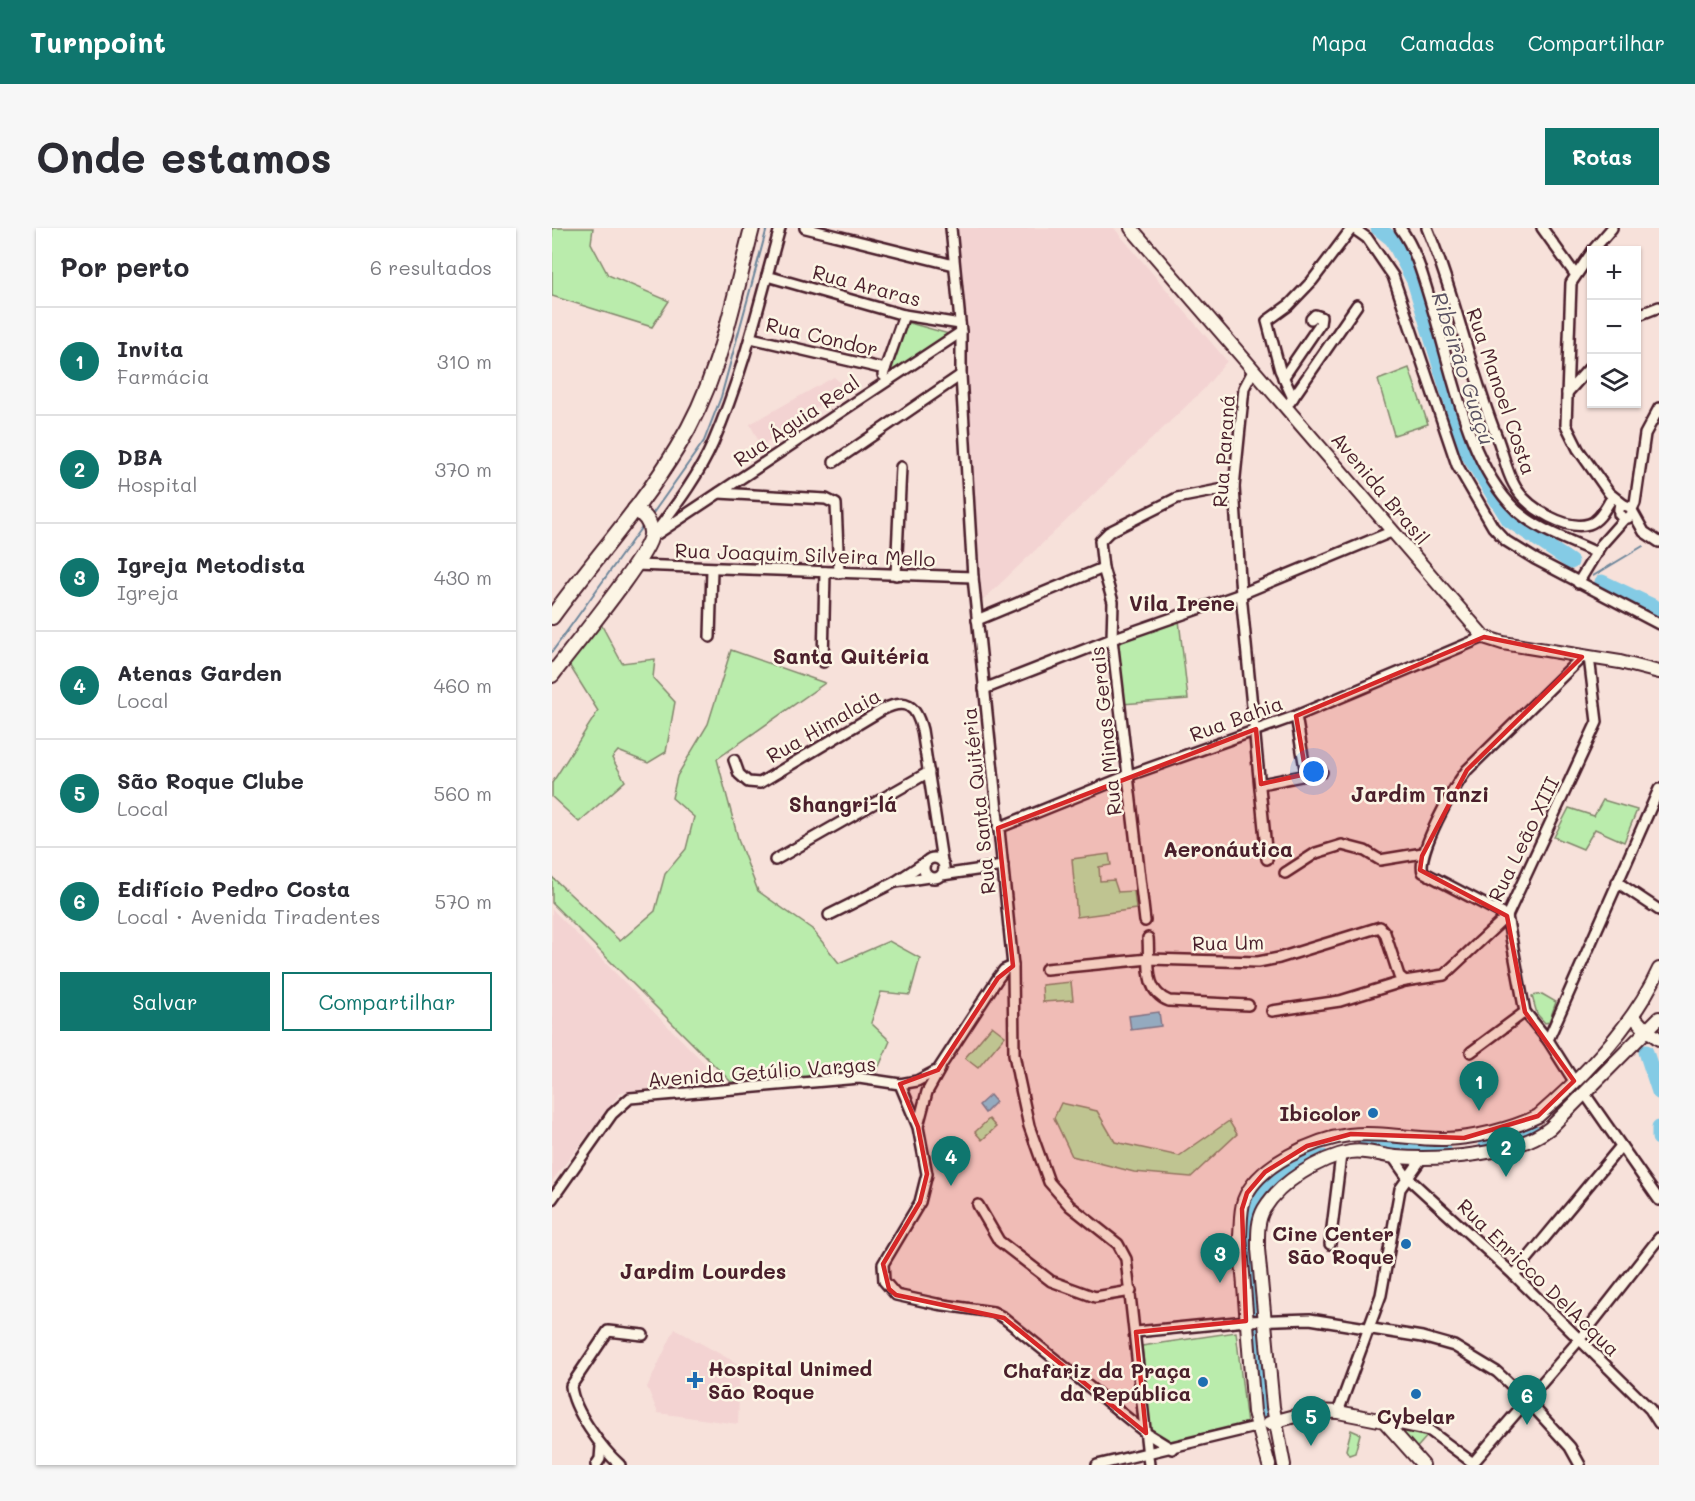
<!DOCTYPE html>
<html lang="pt">
<meta charset="utf-8">
<style>
:root{--surface:#fff;--page:#f7f7f7;--text:#2b2b33;--muted:#7c7c81;--line:#e1e1e2;--accent:#0f766e}
body{margin:0;font-family:Mali,sans-serif;background:var(--page);color:var(--text)}
.controls{position:absolute;right:18px;top:18px;display:grid;overflow:hidden;border-radius:0px;box-shadow:0 2px 4px #0004}
.controls button{width:54px;height:54px;display:grid;place-items:center;padding:0;border:0;border-bottom:2px solid var(--line);background:var(--surface);color:var(--text);font:30px sans-serif}
.you{position:absolute;left:762px;top:544px;width:21px;height:21px;margin:-15px;border:4px solid #fff;border-radius:50%;background:#1a73e8;box-shadow:0 0 0 9px #1a73e833}
.badge{display:grid;place-items:center;width:39px;height:39px;border-radius:50%;background:var(--accent);color:#fff;font-size:20px;font-weight:700}
.pin{position:absolute;translate:-50% -50px;filter:drop-shadow(0 2px 3px #0008)}
.pin::after{content:'';position:absolute;top:32px;width:21px;height:18px;background:inherit;clip-path:polygon(0 0,100% 0,50% 100%)}
.list{margin:0;padding:0;list-style:none}
h2{display:flex;justify-content:space-between;align-items:center;height:78px;margin:0;padding:0 24px;font-size:26px}
h2 small{font-size:20px;font-weight:400;color:var(--muted)}
.list li{display:grid;grid-template-columns:39px 1fr auto;gap:18px;align-items:center;box-sizing:border-box;height:108px;padding:0 24px;border-top:2px solid var(--line)}
.list b{display:block;font-size:22px;white-space:nowrap}
.list p{margin:0;font-size:20px;white-space:nowrap;color:var(--muted)}
.list em{font-size:20px;font-style:normal;color:var(--muted)}
.actions{display:flex;gap:12px;padding:18px 24px}
.actions a{flex:1;padding:14px 0;border:2px solid var(--accent);border-radius:0px;text-align:center;font-size:21px;color:var(--accent)}
.actions .main{background:var(--accent);color:#fff}
.icon{flex:none;width:33px;height:33px;fill:none;stroke:currentColor;stroke-width:2;stroke-linecap:round;stroke-linejoin:round}
.map{position:relative;flex:none;width:1107px;height:1237px;overflow:hidden;border-radius:0px}
header{display:flex;align-items:center;gap:36px;box-sizing:border-box;height:84px;padding:0 30px;background:var(--accent);color:#fff}
header strong{font-size:28px}
nav{display:flex;gap:33px;margin-inline-start:auto;font-size:21px}
.intro{display:flex;align-items:center;justify-content:space-between;box-sizing:border-box;height:144px;padding:0 36px}
h1{margin:0;font-size:42px}
.button{padding:15px 27px;border-radius:0px;background:var(--accent);color:#fff;font-size:21px;font-weight:700}
main{display:flex;gap:36px;padding:0 36px}
aside{flex:1;background:var(--surface);border-radius:0px;box-shadow:0 2px 4px #0004}
.map>svg:first-child{display:block}
.built{fill:#f3d3d2}
.green{fill:#baecac;stroke:#82866c;stroke-width:1.5}
.water{fill:#84cbe5;stroke:#6d869b;stroke-width:1.5}
.lines{fill:none;stroke-linecap:round;stroke-linejoin:round}
.stream{stroke:#6d869b;stroke-width:2}
.river{stroke:#84cbe5;stroke-width:15}
.minor-casing{stroke:#4a1f2b;stroke-width:14}
.major-casing{stroke:#4a1f2b;stroke-width:16}
.highway-casing{stroke:#4a1f2b;stroke-width:18}
.minor{stroke:#fcf5e5;stroke-width:9}
.major{stroke:#fcf5e5;stroke-width:12}
.highway{stroke:#fcf5e5;stroke-width:14}
.marked{fill:#d62828;fill-opacity:0.2;stroke:#d62828;stroke-width:4.5;stroke-linejoin:round}
.poi-dot{fill:#1f6fb2;stroke:#fcf5e5;stroke-width:2}
.labels{text-anchor:middle;dominant-baseline:central;stroke-width:5;stroke-linejoin:round;paint-order:stroke}
.street-label{font-size:20px;fill:#4a1f2b;stroke:#fcf5e5}
.poi-label{font-size:20px;font-weight:bold;fill:#4a1f2b;stroke:#fcf5e5;text-anchor:end}
.water-label{font-size:21px;font-style:italic;fill:#5b5363;stroke:#fcf5e5}
.neighbourhood-label{font-size:21px;font-weight:bold;fill:#4a1f2b;stroke:#fcf5e5}
</style>
<header>
<strong>Turnpoint</strong>
<nav><a>Mapa</a><a>Camadas</a><a>Compartilhar</a></nav>
</header>
<div class="intro"><h1>Onde estamos</h1><a class="button">Rotas</a></div>
<main>
<aside>
<h2>Por perto<small>6 resultados</small></h2>
<ul class="list">
<li><span class="badge">1</span><div><b>Invita</b><p>Farmácia</p></div><em>310 m</em></li>
<li><span class="badge">2</span><div><b>DBA</b><p>Hospital</p></div><em>370 m</em></li>
<li><span class="badge">3</span><div><b>Igreja Metodista</b><p>Igreja</p></div><em>430 m</em></li>
<li><span class="badge">4</span><div><b>Atenas Garden</b><p>Local</p></div><em>460 m</em></li>
<li><span class="badge">5</span><div><b>São Roque Clube</b><p>Local</p></div><em>560 m</em></li>
<li><span class="badge">6</span><div><b>Edifício Pedro Costa</b><p>Local · Avenida Tiradentes</p></div><em>570 m</em></li>
</ul>
<div class="actions"><a class="main">Salvar</a><a>Compartilhar</a></div>
</aside>
<div class="map">
<svg width="1107" height="1237" viewBox="0 0 1107 1237">
<rect width="100%" height="100%" fill="#f7e1da"/>
<filter id="ink" filterUnits="userSpaceOnUse"><feTurbulence type="fractalNoise" baseFrequency=".0167" numOctaves="2"/><feDisplacementMap in="SourceGraphic" scale="12" xChannelSelector="R" yChannelSelector="G"/><feConvolveMatrix kernelMatrix="1 2 1 2 8 2 1 2 1" color-interpolation-filters="sRGB"/></filter>
<g filter="url(#ink)">
<!-- built -->
<g class="built">
<path d="M 404,0 L 562,0 L 675,133 L 651,162 L 430,373 Z"/>
<path d="M 282,149 L 294,160 L 209,218 L 198,196 Z"/>
<path d="M 0,681 L 171,854 L 69,864 L 0,953 Z"/>
<path d="M 123,1101 L 188,1137 L 186,1196 L 106,1185 L 95,1159 Z"/>
</g>
<!-- green -->
<g class="green">
<path d="M 0,0 L 41,0 L 39,15 L 56,47 L 117,73 L 100,99 L 0,68 Z"/>
<path d="M 354,94 L 397,106 L 342,146 L 338,143 Z"/>
<path d="M 857,140 L 876,196 L 842,207 L 826,152 Z"/>
<path d="M 627,392 L 636,471 L 570,476 L 564,414 Z"/>
<path d="M 49,396 L 70,435 L 103,431 L 101,450 L 123,474 L 114,524 L 96,535 L 66,523 L 60,530 L 73,553 L 27,594 L 0,569 L 0,555 L 46,483 L 16,435 Z"/>
<path d="M 179,422 L 273,455 L 165,531 L 187,614 L 206,663 L 260,701 L 287,735 L 337,713 L 368,730 L 358,767 L 329,764 L 319,795 L 338,813 L 325,843 L 179,854 L 0,675 L 0,649 L 68,713 L 103,683 L 113,646 L 134,621 L 142,589 L 120,570 L 125,548 L 156,496 Z"/>
<path d="M 1051,572 L 1085,582 L 1072,614 L 1043,601 L 1031,621 L 1002,609 L 1017,580 L 1042,588 Z"/>
<path d="M 557,626 L 559,637 L 547,639 L 548,653 L 562,652 L 566,664 L 582,663 L 584,681 L 525,689 L 520,631 Z"/>
<path d="M 519,754 L 521,772 L 491,774 L 490,757 Z"/>
<path d="M 990,766 L 1004,774 L 997,794 L 993,795 L 985,786 L 980,768 Z"/>
<path d="M 440,798 L 453,808 L 426,840 L 413,830 Z"/>
<path d="M 509,875 L 545,883 L 563,914 L 627,928 L 677,893 L 685,906 L 639,949 L 582,944 L 520,928 L 502,890 Z"/>
<path d="M 437,891 L 444,899 L 430,912 L 423,904 Z"/>
<path d="M 684,1104 L 695,1197 L 600,1221 L 590,1118 Z"/>
<path d="M 837,1196 L 878,1205 L 861,1224 Z"/>
<path d="M 799,1202 L 808,1206 L 803,1225 L 797,1227 L 794,1222 Z"/>
</g>
<!-- water -->
<g class="water">
<path d="M 607,784 L 609,798 L 579,802 L 577,788 Z"/>
<path d="M 438,867 L 444,874 L 433,885 L 427,877 Z"/>
</g>
<g class="lines">
<!-- stream -->
<g class="stream">
<path d="M 99,288 L 152,213 L 169,169 L 215,0"/>
<path d="M 1041,348 L 1091,318"/>
<path d="M 0,424 L 89,300"/>
</g>
<!-- river -->
<g class="river">
<path d="M 826,0 L 840,11 L 862,53 L 914,223 L 957,292 L 1019,334"/>
<path d="M 1050,354 L 1107,381"/>
<path d="M 1094,824 L 1107,864"/>
<path d="M 1107,900 L 1107,910"/>
<path d="M 934,919 L 983,905"/>
<path d="M 812,920 L 893,924"/>
<path d="M 702,1083 C 696,1006 684,958 771,929"/>
<path d="M 704,1105 L 712,1184"/>
</g>
<defs>
<g id="minor">
<path d="M 253,0 L 402,37"/>
<path d="M 399,0 L 409,104 L 409,147 L 421,349 L 461,738 L 462,826 L 466,847 L 477,898 L 497,954 L 518,978 L 566,1016 L 574,1031 L 597,1237"/>
<path d="M 801,0 L 815,10 L 841,48 L 905,237 L 941,299 L 954,313 L 983,331 L 1107,396"/>
<path d="M 848,0 C 866,24 873,57 882,85 C 901,147 916,236 964,282 C 987,303 1018,312 1045,325"/>
<path d="M 875,0 C 904,69 918,143 946,212 C 952,228 956,250 966,263 C 978,281 1015,303 1037,296 C 1047,293 1053,281 1058,273"/>
<path d="M 990,0 L 1023,46"/>
<path d="M 1041,22 L 1060,0"/>
<path d="M 1040,24 L 1019,55 L 1014,197 L 1026,221 L 1057,265 L 1072,277"/>
<path d="M 215,48 L 352,87 L 408,96"/>
<path d="M 1084,88 L 1107,79"/>
<path d="M 199,110 L 333,141"/>
<path d="M 701,143 L 692,160 L 682,259 L 689,366 L 715,631"/>
<path d="M 331,147 L 352,87"/>
<path d="M 731,150 L 768,96 L 769,89 L 763,87 L 759,91"/>
<path d="M 1015,165 L 1040,137"/>
<path d="M 741,170 L 728,142 L 715,93 L 737,77 L 760,53 L 800,0"/>
<path d="M 738,174 L 805,77"/>
<path d="M 282,234 L 409,147"/>
<path d="M 167,265 L 274,271 L 284,276 L 287,345"/>
<path d="M 1080,281 L 1083,275 L 1093,206 L 1107,180"/>
<path d="M 1080,286 L 1076,290 L 1071,290 L 1067,286 L 1067,280 L 1072,277 L 1078,279 L 1092,304 L 1107,314"/>
<path d="M 104,304 C 125,276 147,247 161,215 C 191,146 208,72 228,0"/>
<path d="M 99,310 L 409,104"/>
<path d="M 83,337 L 421,349"/>
<path d="M 344,347 L 349,239"/>
<path d="M 1026,355 L 1049,317 L 1073,290"/>
<path d="M 425,392 L 551,340"/>
<path d="M 158,409 L 160,341"/>
<path d="M 271,434 L 273,344"/>
<path d="M 432,461 L 560,411 L 689,366 L 839,304"/>
<path d="M 744,488 L 754,546"/>
<path d="M 182,532 L 187,546 L 196,554 L 208,555 L 330,482 C 354,470 364,477 370,502 L 390,633"/>
<path d="M 709,556 L 770,544"/>
<path d="M 446,600 L 575,548 L 744,488 L 932,409"/>
<circle cx="382" cy="640" r="10"/>
<path d="M 223,632 L 377,544"/>
<path d="M 733,645 L 764,625 L 790,617 L 813,623 L 828,632 L 871,625"/>
<path d="M 390,647 L 451,638"/>
<path d="M 343,654 L 377,649"/>
<path d="M 1065,654 L 1107,682"/>
<path d="M 277,687 L 343,654 L 375,633"/>
<path d="M 955,688 L 871,644 C 864,625 902,559 915,542 L 1030,429"/>
<path d="M 955,688 L 973,784 L 996,812 L 1022,853"/>
<path d="M 593,693 L 560,411 L 561,374 L 551,340 L 548,313 L 557,304 L 625,270 L 682,259"/>
<path d="M 596,710 C 598,734 591,763 617,773 L 696,777"/>
<path d="M 494,741 L 597,731 L 706,734 L 727,730 L 828,699 L 833,705 L 847,748 L 853,753"/>
<path d="M 720,783 L 788,773 L 853,753 L 892,747 L 955,688 L 1045,494 L 1037,429"/>
<path d="M 996,812 L 1107,561"/>
<path d="M 919,824 L 973,784"/>
<path d="M 348,856 L 365,853 L 386,842 L 446,750 L 452,742 L 461,738"/>
<path d="M 1033,866 L 1107,972"/>
<path d="M 366,898 L 375,864 L 388,841"/>
<path d="M 841,929 L 855,949 L 962,1047 L 1098,1181 L 1107,1195"/>
<path d="M 0,971 L 60,886 L 78,870 L 307,850 L 348,856 L 366,899 L 375,946 L 368,974 L 331,1036 L 332,1053 L 344,1067 L 385,1076 L 441,1084 L 452,1090 L 594,1205 L 620,1221"/>
<path d="M 426,977 L 447,1013 L 499,1053 L 543,1069 L 579,1063"/>
<path d="M 778,1016 L 789,927"/>
<path d="M 962,1047 L 1069,918"/>
<path d="M 584,1104 L 694,1093 L 758,1091 L 870,1109 L 902,1118 L 945,1144 L 975,1172 L 1018,1219 L 1028,1237"/>
<path d="M 786,1184 L 829,1067 L 848,961 L 870,930"/>
<path d="M 832,1193 L 878,1203 L 921,1235 L 1027,1112 L 1107,1010"/>
<path d="M 44,1237 L 48,1231 L 49,1218"/>
<path d="M 68,1237 C 50,1221 21,1182 19,1158 L 56,1103 L 91,1107"/>
<path d="M 545,1237 L 707,1198"/>
</g>
<g id="major">
<path d="M 579,0 L 932,409 L 951,415 L 1068,434 L 1107,444"/>
<path d="M 1081,788 L 1091,799 L 1107,811"/>
<path d="M 717,1195 L 762,1183 L 786,1184 L 832,1193 L 871,1237"/>
<path d="M 717,1237 L 702,1184 L 688,1008 C 689,996 688,983 692,972 C 705,937 763,911 797,907 C 829,903 862,912 893,911 C 923,910 960,901 986,888 C 1032,848 1082,797 1107,741"/>
<path d="M 732,1237 L 721,1179 L 706,1021 C 706,1008 705,993 712,981 C 728,954 768,930 798,924 C 814,921 829,928 844,929 C 887,932 963,928 998,900 L 1107,790"/>
</g>
<g id="highway">
<path d="M 0,389 C 41,332 89,280 125,220 C 168,151 180,77 200,0"/>
<path d="M 0,447 C 17,424 97,328 99,307 C 100,296 93,287 83,281"/>
</g>
</defs>
<!-- minor casing -->
<use href="#minor" class="minor-casing"/>
<!-- major casing -->
<use href="#major" class="major-casing"/>
<!-- highway casing -->
<use href="#highway" class="highway-casing"/>
<!-- minor -->
<use href="#minor" class="minor"/>
<!-- major -->
<use href="#major" class="major"/>
<!-- highway -->
<use href="#highway" class="highway"/>
</g>
</g>
<!-- marked area -->
<path class="marked" d="M 932,409 L 1030,429 L 915,542 L 870,628 L 868,642 L 955,688 L 973,784 L 1022,853 L 986,888 L 912,910 L 799,906 L 755,918 L 713,944 L 695,965 L 690,981 L 694,1093 L 584,1104 L 594,1205 L 452,1090 L 344,1067 L 337,1061 L 331,1036 L 368,974 L 375,946 L 366,899 L 348,856 L 386,842 L 446,750 L 461,738 L 446,600 L 704,501 L 709,556 L 754,546 L 744,488 Z"/>
<!-- markers -->
<g class="poi-dot">
<circle cx="821" cy="885" r="6"/>
<circle cx="854" cy="1016" r="6"/>
<path d="M140 1143h6v6h6v6h-6v6h-6v-6h-6v-6h6z"/>
<circle cx="651" cy="1154" r="6"/>
<circle cx="864" cy="1166" r="6"/>
</g>
<g class="labels">
<!-- street labels -->
<g class="street-label">
<text transform="translate(315 57) rotate(15)">Rua Araras</text>
<text transform="translate(270 108) rotate(13)">Rua Condor</text>
<text transform="translate(950 163) rotate(71)">Rua Manoel Costa</text>
<text transform="translate(244 192) rotate(-34)">Rua Águia Real</text>
<text transform="translate(671 223) rotate(-86)">Rua Paraná</text>
<text transform="translate(829 260) rotate(50)">Avenida Brasil</text>
<text transform="translate(253 326) rotate(2)">Rua Joaquim Silveira Mello</text>
<text transform="translate(684 490) rotate(-20)">Rua Bahia</text>
<text transform="translate(271 497) rotate(-30)">Rua Himalaia</text>
<text transform="translate(553 503) rotate(-96)">Rua Minas Gerais</text>
<text transform="translate(426 573) rotate(-96)">Rua Santa Quitéria</text>
<text transform="translate(971 611) rotate(-64)">Rua Leão XIII</text>
<text transform="translate(676 714) rotate(-1)">Rua Um</text>
<text transform="translate(210 843) rotate(-4)">Avenida Getúlio Vargas</text>
<text transform="translate(987 1049) rotate(44)">Rua Enricco DelAcqua</text>
</g>
<!-- poi labels -->
<g class="poi-label">
<text x="809" y="885">Ibicolor</text>
<text x="842" y="1005">Cine Center<tspan x="842" dy="23">São Roque</tspan></text>
<text x="156" y="1140" text-anchor="start">Hospital Unimed<tspan x="156" dy="23">São Roque</tspan></text>
<text x="639" y="1142">Chafariz da Praça<tspan x="639" dy="23">da República</tspan></text>
<text x="864" y="1188" text-anchor="middle">Cybelar</text>
</g>
<!-- water labels -->
<g class="water-label">
<text transform="translate(912 140) rotate(72)">Ribeirão Guaçú</text>
</g>
<!-- neighbourhood labels -->
<g class="neighbourhood-label">
<text x="630" y="374">Vila Irene</text>
<text x="299" y="427">Santa Quitéria</text>
<text x="868" y="565">Jardim Tanzi</text>
<text x="291" y="575">Shangri-lá</text>
<text x="676" y="620">Aeronáutica</text>
<text x="151" y="1042">Jardim Lourdes</text>
</g>
</g>
</svg>
<div class="controls">
<button>+</button>
<button>−</button>
<button><svg class="icon" aria-label="layers" viewBox="0 0 24 24"><path d="M12 4l9 5-9 5-9-5zM3 14l9 5 9-5"/></svg></button>
</div>
<div class="you"></div>
<div class="pin badge" style="left:927px;top:883px">1</div>
<div class="pin badge" style="left:954px;top:949px">2</div>
<div class="pin badge" style="left:668px;top:1055px">3</div>
<div class="pin badge" style="left:399px;top:958px">4</div>
<div class="pin badge" style="left:759px;top:1218px">5</div>
<div class="pin badge" style="left:975px;top:1197px">6</div>
</div>
</main>
